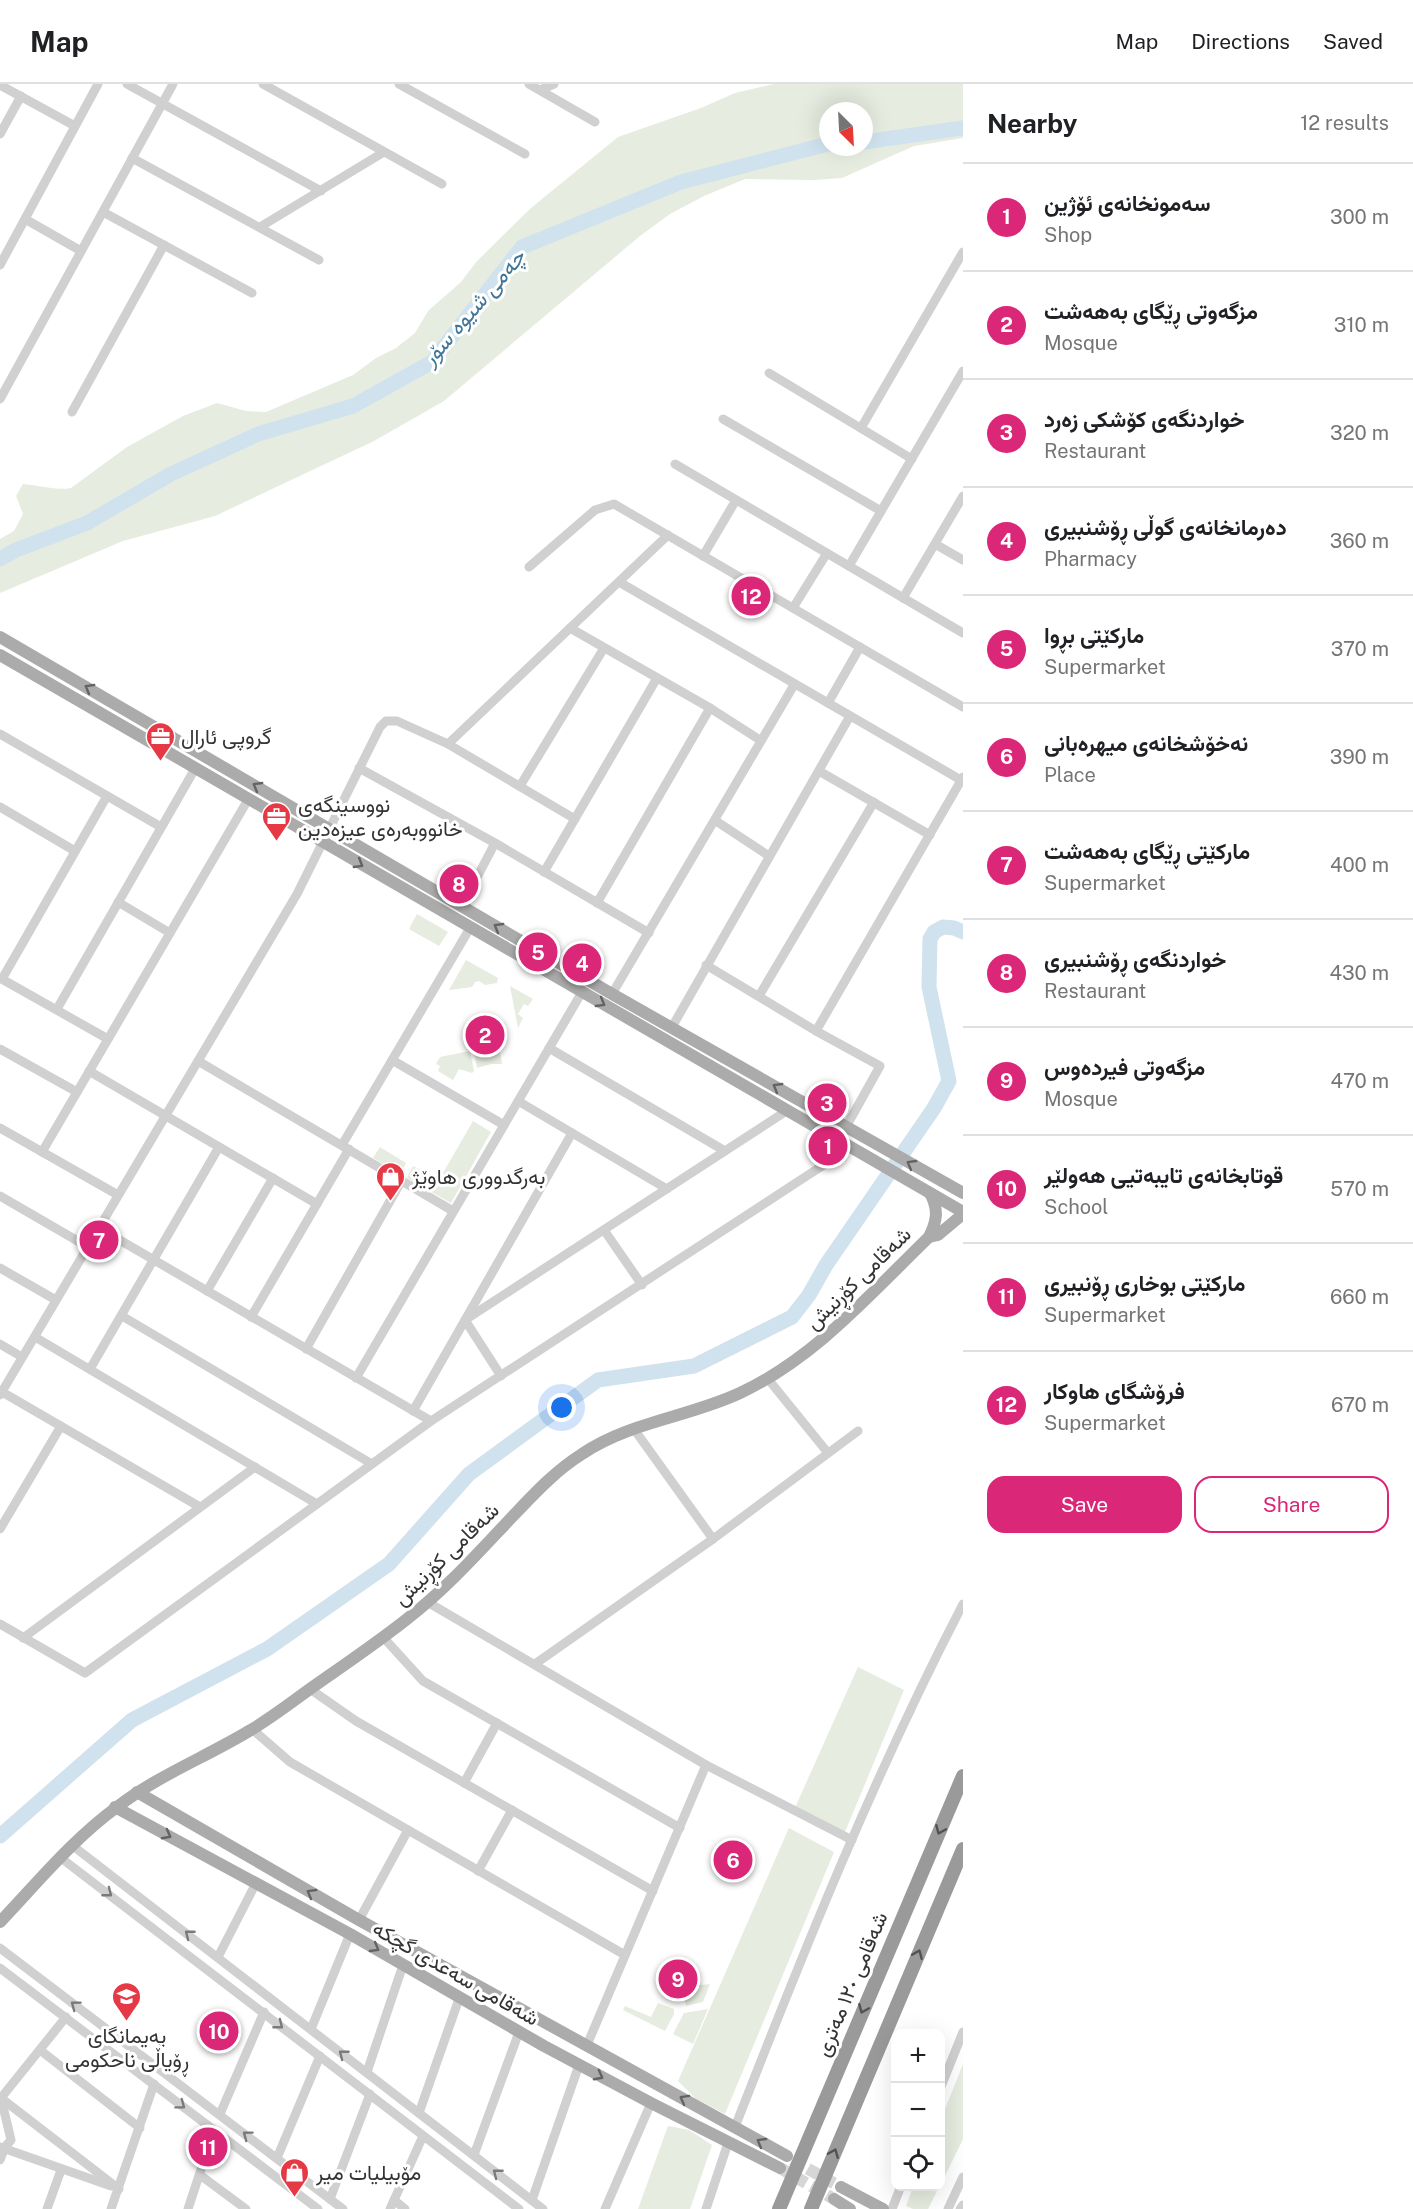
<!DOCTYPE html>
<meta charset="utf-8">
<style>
:root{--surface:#fff;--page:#f2f2f2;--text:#202124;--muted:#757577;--line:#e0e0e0;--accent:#db2777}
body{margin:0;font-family:"Public Sans",Vazirmatn,sans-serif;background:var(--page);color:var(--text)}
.controls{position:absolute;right:18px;bottom:18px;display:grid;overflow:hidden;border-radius:12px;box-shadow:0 6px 24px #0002}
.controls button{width:54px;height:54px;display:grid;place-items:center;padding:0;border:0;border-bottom:2px solid var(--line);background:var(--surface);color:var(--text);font:30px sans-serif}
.compass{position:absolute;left:819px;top:18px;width:54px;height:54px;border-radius:50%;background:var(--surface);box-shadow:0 6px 24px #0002;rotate:156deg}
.you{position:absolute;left:562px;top:1324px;width:21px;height:21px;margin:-15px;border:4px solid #fff;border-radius:50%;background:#1a73e8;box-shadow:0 0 0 9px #1a73e833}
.badge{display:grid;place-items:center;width:39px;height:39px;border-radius:50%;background:var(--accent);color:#fff;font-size:20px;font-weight:700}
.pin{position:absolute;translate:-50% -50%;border:3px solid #fff;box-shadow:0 2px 6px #0006}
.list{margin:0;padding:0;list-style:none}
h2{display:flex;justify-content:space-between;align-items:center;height:78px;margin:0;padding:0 24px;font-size:26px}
h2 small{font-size:20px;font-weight:400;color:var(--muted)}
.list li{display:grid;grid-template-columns:39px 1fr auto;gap:18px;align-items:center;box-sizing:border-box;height:108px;padding:0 24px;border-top:2px solid var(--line)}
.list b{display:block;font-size:22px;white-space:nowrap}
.list p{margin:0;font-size:20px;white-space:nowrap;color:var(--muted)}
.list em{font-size:20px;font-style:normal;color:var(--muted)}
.actions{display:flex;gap:12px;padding:18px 24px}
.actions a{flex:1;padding:14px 0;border:2px solid var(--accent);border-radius:18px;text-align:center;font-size:21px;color:var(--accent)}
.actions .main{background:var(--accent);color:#fff}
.icon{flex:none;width:33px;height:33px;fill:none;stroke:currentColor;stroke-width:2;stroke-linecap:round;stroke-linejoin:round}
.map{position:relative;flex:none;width:963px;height:2125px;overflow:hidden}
header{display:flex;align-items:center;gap:36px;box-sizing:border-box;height:84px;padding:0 30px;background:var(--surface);border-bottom:2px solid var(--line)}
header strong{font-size:28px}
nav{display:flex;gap:33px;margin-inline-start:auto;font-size:21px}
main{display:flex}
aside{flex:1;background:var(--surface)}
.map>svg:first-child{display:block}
.green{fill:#e6ecdf;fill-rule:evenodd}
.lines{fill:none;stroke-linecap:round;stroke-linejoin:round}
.river{stroke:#cfe2ee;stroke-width:15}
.major-tunnel{stroke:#d6d6d6;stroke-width:12;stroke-dasharray:12 6;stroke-linecap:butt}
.minor{stroke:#d0d0d0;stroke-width:9}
.major{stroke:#ababab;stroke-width:12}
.highway{stroke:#9a9a9a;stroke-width:14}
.oneway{stroke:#636363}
.oneway2{stroke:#525252}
.oneway3{stroke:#7a7a7a}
.labels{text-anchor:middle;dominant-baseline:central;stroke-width:6;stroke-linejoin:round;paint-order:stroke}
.poi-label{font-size:21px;fill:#333;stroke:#fff;text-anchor:start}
.street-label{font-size:21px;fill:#333;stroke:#fff}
.water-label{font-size:22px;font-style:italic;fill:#3f7597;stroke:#fff}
</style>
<header>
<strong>Map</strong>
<nav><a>Map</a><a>Directions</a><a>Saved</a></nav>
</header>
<main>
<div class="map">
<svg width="963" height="2125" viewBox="0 0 963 2125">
<rect width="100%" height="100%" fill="#fff"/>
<!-- green -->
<g class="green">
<path d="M 774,0 L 963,0 L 963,54 L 914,62 L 842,94 L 813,96 L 745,95 L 704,112 L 670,130 L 640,152 L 444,317 L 374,357 L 215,432 L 123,457 L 0,509 L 0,455 L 14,447 L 23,430 L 16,412 L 23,400 C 37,401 59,407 71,404 L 127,363 L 183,332 L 217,319 L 246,327 L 266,328 L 353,291 L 376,274 L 396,264 L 415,249 L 428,227 L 461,198 L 477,177 L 531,124 L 618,53 L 701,24 L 735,9 ZM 828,27 L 864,27 L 864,63 L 828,63 Z"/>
<path d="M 417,830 L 448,848 L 439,862 L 409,845 Z"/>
<path d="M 466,876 L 498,894 L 497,899 L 485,901 L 479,897 L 475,898 L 472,903 L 449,906 Z"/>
<path d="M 510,902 L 533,915 L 528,922 L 524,920 L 518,930 L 523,934 L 518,944 Z"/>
<path d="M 499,963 L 502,980 L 491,980 L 477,984 L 474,967 L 480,966 L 483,972 L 490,970 L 492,964 Z"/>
<path d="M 470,967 L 474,987 L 472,989 L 459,985 L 453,996 L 438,987 L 440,982 L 436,980 L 440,973 Z"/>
<path d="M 473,1037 L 491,1048 L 451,1119 L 407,1094 L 413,1082 L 439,1096 Z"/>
<path d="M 380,1063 L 406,1079 L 400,1090 L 373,1074 Z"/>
<path d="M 858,1583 L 904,1606 L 845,1748 L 794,1726 Z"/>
<path d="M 789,1744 L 834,1768 L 725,2030 L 696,2015 L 678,1997 Z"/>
<path d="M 710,1900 L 703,1918 L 686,1922 L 682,1903 Z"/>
<path d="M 658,1919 L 674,1925 L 674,1930 L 665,1947 L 623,1926 L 625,1922 L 651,1933 Z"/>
<path d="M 708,1925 L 693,1960 L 673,1950 L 684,1929 Z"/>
<path d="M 963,1980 L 963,2055 L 941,2100 L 941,2035 Z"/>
<path d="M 668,2042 L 689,2046 L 712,2061 L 690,2125 L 638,2125 Z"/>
<path d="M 913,2103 L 939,2103 L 928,2125 L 913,2125 L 906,2122 Z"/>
</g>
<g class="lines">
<!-- river -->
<g class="river">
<path d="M 864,58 L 963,44"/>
<path d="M 0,475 L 16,466 L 87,439 L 171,390 L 258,350 L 353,322 L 432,278 L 522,163 L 681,98 L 828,60"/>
<path d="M 0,1752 L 132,1636 L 267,1565 L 389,1480 L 469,1390 L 598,1296 L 694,1282 L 792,1233 L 809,1211 L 826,1181 L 934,1024 L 949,997 L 929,903 L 930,855 L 934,848 L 943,843 L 954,844 L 963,848"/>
</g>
<!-- major-tunnel -->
<g class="major-tunnel">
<path d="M 792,2076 L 841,2103"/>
<path d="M 780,2084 L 834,2115"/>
</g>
<!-- minor -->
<g class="minor">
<path d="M 127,0 L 321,107"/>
<path d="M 263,0 L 442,100"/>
<path d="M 399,0 L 525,70"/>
<path d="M 529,0 L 595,38"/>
<path d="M 0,1 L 75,42"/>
<path d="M 540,6 L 554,0"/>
<path d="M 0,50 L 21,12"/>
<path d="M 132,74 L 319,176"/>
<path d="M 103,128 L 252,209"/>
<path d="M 25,135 L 81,167"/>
<path d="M 260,143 L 384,68"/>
<path d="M 0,181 L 98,0"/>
<path d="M 769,289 L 912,375"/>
<path d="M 0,315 L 173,0"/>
<path d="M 72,328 L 164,161"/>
<path d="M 723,335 L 881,427"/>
<path d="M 861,344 L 963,168"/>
<path d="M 675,380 L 963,549"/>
<path d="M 935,460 L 963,476"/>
<path d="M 703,472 L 736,416"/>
<path d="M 849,482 L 963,287"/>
<path d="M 529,483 L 595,426 L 614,420 L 963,623"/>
<path d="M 619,498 L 961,696"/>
<path d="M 903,514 L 963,412"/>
<path d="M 793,524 L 827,469"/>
<path d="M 570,544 L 710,624 L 760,656"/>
<path d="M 828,619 L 860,563"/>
<path d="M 0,650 L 161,743"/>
<path d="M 448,660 L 668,451"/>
<path d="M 359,684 L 495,759 L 649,849"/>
<path d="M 819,687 L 930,751"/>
<path d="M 520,702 L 604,564"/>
<path d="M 0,723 L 75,767"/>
<path d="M 716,737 L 769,772"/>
<path d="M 544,788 L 657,594"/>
<path d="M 118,818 L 170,849"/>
<path d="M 597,819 L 710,624"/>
<path d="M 462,822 L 495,759"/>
<path d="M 706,881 L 816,947 L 880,982 L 846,1043"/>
<path d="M 0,894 L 108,955"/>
<path d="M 2,895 L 107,712"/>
<path d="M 612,910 L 794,601"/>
<path d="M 759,912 L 874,718"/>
<path d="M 57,925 L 196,683"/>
<path d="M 672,943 L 850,632"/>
<path d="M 816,947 L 963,693"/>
<path d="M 549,964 L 725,1067"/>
<path d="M 0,965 L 77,1008"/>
<path d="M 392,976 L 504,1041"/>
<path d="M 198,977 L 453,1127"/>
<path d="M 89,987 L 317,1120"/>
<path d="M 518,1017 L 667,1105"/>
<path d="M 0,1044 L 118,1111"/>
<path d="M 342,1061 L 470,844"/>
<path d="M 42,1068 L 249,714"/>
<path d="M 0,1112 L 88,1163"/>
<path d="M 99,1144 L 431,1337"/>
<path d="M 604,1146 L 642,1201"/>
<path d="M 0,1184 L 56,1216"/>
<path d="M 207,1207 L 273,1094"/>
<path d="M 122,1232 L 372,1380"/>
<path d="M 251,1233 L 349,1065"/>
<path d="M 35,1253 L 317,1420"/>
<path d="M 0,1260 L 22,1273"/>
<path d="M 306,1265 L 402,1096"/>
<path d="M 90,1285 L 219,1063"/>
<path d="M 501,1292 L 465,1236 L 788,1026"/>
<path d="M 356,1294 L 582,908"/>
<path d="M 768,1295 L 828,1369"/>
<path d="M 2,1308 L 200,1423"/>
<path d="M 0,1311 L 297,810 L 380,643 L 386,637 L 397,637 L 448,660 L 575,735"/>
<path d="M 413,1327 L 572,1049"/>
<path d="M 634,1345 L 713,1455"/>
<path d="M 0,1445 L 61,1342"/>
<path d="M 429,1519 L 706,1681 L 852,1756"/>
<path d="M 0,1540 L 85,1589 L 431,1337 L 851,1063"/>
<path d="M 383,1553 L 423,1597 L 680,1744"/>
<path d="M 23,1554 L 255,1383"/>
<path d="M 535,1580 L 713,1455 L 858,1347"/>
<path d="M 310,1605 L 356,1637 L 653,1807"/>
<path d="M 252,1645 L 290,1678 L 625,1871"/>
<path d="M 464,1699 L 497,1639"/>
<path d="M 73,1762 L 543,2125"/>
<path d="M 61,1774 L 519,2125"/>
<path d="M 478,1787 L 512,1726"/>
<path d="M 359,1836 L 408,1746"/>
<path d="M 0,1864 L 343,2125"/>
<path d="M 218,1873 L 256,1799"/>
<path d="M 0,1884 L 318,2125"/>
<path d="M 311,1945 L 350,1850"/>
<path d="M 587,1961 L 706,1681"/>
<path d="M 40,1966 L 140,2044"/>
<path d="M 367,1988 L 403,1881"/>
<path d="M 940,2005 L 963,1948"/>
<path d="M 1,2014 L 119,2105"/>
<path d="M 1,2014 L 66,1933"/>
<path d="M 419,2029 L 460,1912"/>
<path d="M 220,2030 L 264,1928"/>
<path d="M 735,2043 C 804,1866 875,1689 963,1520"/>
<path d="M 0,2063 L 111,2102"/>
<path d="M 474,2071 L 519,1948"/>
<path d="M 277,2074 L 320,1972"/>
<path d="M 0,2076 L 5,2063 L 11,2056 L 1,2014"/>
<path d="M 200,2091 L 246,2125"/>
<path d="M 330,2115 L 370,2010"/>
<path d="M 394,2116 L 405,2125"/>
<path d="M 532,2116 L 579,1981"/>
<path d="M 47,2125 L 61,2086"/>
<path d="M 111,2125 L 154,2000"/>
<path d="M 188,2125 L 214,2046"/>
<path d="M 390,2125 L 423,2052"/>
<path d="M 605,2125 L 651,2019"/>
<path d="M 706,2125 L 728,2059"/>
<path d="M 892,2125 L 901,2102"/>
<path d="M 948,2125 L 963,2093"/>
<path d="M 960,2125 L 963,2121"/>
</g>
<!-- major -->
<g class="major">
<path d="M 0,553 L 612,910 L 963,1109"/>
<path d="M 0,571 L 963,1128"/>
<path d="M 929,1153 L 938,1151 L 963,1130"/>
<path d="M 137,1708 L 359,1836 L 787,2072"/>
<path d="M 115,1723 L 350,1850 L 544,1962 L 651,2019 L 780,2084"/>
<path d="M 0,1838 C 37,1799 73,1755 117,1723 C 157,1692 206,1673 249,1647 C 273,1633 294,1616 317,1600 C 347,1579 378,1558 407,1535 C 446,1505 478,1469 512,1433 C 534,1410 555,1387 582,1370 C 629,1338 689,1333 740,1309 C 815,1274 870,1210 929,1153 C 937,1137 939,1126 930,1109"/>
<path d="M 841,2103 L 883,2125"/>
<path d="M 834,2115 L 850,2125"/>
</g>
<!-- highway -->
<g class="highway">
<path d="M 779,2125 L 963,1692"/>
<path d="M 811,2125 L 963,1765"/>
</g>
</g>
<!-- one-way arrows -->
<defs><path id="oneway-chevron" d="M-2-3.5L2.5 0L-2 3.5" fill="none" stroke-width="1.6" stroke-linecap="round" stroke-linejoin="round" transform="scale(1.5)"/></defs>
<g class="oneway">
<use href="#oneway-chevron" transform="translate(89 604) rotate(-150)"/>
<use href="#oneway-chevron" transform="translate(257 702) rotate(-150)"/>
<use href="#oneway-chevron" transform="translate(359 780) rotate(31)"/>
<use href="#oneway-chevron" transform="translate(498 843) rotate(-150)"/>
<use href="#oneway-chevron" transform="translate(601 919) rotate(30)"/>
<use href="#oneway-chevron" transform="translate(777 1003) rotate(-150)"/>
<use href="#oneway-chevron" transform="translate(911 1080) rotate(-150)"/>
<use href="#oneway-chevron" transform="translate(167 1751) rotate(28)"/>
<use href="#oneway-chevron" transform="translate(311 1809) rotate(-150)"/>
<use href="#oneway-chevron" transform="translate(375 1864) rotate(30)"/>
<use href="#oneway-chevron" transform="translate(599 1992) rotate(28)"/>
<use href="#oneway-chevron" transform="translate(684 2015) rotate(-151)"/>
<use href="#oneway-chevron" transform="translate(761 2058) rotate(-150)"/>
</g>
<g class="oneway2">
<use href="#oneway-chevron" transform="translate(940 1746) rotate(113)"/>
<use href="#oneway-chevron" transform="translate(918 1870) rotate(-67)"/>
<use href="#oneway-chevron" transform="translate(863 1925) rotate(113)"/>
<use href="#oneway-chevron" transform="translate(834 2069) rotate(-68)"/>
</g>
<g class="oneway3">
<use href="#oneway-chevron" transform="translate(108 1809) rotate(38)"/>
<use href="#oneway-chevron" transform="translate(189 1850) rotate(-142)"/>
<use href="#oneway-chevron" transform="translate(75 1921) rotate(-143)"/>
<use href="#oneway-chevron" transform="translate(279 1941) rotate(38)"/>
<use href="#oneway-chevron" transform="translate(343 1970) rotate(-142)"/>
<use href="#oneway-chevron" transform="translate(181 2021) rotate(37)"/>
<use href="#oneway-chevron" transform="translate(247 2051) rotate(-143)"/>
<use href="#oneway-chevron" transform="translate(497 2089) rotate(-142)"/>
</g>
<!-- icons -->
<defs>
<symbol id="office-pin" viewBox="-11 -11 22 30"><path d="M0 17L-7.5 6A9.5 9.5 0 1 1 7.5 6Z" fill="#e63946" stroke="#fff"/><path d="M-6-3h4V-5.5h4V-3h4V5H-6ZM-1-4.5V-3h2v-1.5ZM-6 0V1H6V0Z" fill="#fff"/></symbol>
<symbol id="shop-pin" viewBox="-11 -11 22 30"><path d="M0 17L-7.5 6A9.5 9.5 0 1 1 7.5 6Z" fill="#e63946" stroke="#fff"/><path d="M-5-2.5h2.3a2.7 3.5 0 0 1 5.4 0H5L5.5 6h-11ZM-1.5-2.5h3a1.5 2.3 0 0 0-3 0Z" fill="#fff"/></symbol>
<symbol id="university-pin" viewBox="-11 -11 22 30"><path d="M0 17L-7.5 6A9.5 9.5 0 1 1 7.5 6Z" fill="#e63946" stroke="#fff"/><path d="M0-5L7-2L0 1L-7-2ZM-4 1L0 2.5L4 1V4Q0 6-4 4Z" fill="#fff"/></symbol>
</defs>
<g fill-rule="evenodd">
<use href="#office-pin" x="144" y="636" width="33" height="45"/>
<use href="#office-pin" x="260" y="716" width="33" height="45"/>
<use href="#shop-pin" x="374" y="1076" width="33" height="45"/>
<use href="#university-pin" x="110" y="1896" width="33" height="45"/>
<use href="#shop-pin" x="278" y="2072" width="33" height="45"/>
</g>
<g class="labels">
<!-- poi labels -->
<g class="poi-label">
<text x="181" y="652">گروپی ئارال</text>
<text x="298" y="720">نووسینگەی<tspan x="298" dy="24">خانووبەرەی عیزەدین</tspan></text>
<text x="412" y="1092">بەرگدووری هاوێژ</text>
<text x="127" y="1951" text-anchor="middle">پەیمانگای<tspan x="127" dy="24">ڕۆیاڵی ناحکومی</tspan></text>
<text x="316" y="2088">مۆبيليات مير</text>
</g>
<!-- street labels -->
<g class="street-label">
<text transform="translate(858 1194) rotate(-44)">شەقامی کۆڕنیش</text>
<text transform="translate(446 1470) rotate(-44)">شەقامی کۆڕنیش</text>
<text transform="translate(456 1889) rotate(30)">شەقامی سەعدی گچکە</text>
<text transform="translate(851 1900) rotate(-67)">شەقامی ١٢٠ مەتری</text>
</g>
<!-- water labels -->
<g class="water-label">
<text transform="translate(473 223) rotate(-49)">چەمی شیوە سۆر</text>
</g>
</g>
</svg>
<div class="controls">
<button>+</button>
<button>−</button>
<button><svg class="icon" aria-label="locate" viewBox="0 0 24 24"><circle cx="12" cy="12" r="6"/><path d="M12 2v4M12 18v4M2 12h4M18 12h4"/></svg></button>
</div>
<svg class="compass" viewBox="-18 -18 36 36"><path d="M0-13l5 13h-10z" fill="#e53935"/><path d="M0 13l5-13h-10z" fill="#757577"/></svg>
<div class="you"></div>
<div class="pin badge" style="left:828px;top:1062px">1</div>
<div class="pin badge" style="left:485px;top:951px">2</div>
<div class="pin badge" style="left:827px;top:1019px">3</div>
<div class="pin badge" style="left:582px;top:879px">4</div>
<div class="pin badge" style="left:538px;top:868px">5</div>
<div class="pin badge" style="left:733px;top:1776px">6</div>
<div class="pin badge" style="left:99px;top:1156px">7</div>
<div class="pin badge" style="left:459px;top:800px">8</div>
<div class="pin badge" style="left:678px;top:1895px">9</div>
<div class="pin badge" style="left:219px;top:1947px">10</div>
<div class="pin badge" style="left:208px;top:2063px">11</div>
<div class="pin badge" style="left:751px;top:512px">12</div>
</div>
<aside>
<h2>Nearby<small>12 results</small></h2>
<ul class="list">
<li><span class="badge">1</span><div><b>سەمونخانەی ئۆژین</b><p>Shop</p></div><em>300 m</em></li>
<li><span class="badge">2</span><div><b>مزگەوتی ڕێگای بەھەشت</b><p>Mosque</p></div><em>310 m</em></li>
<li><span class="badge">3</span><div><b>خواردنگەی کۆشکی زەرد</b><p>Restaurant</p></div><em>320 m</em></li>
<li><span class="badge">4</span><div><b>دەرمانخانەی گوڵی ڕۆشنبیری</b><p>Pharmacy</p></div><em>360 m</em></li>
<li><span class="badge">5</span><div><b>مارکێتی بڕوا</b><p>Supermarket</p></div><em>370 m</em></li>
<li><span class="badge">6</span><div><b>نەخۆشخانەی میهرەبانی</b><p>Place</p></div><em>390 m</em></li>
<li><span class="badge">7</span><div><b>مارکێتی ڕێگای بەهەشت</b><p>Supermarket</p></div><em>400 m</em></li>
<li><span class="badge">8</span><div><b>خواردنگەی ڕۆشنبیری</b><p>Restaurant</p></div><em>430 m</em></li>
<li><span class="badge">9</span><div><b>مزگەوتی فیردەوس</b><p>Mosque</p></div><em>470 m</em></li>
<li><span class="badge">10</span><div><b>قوتابخانەی تایبەتیی هەولێر</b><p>School</p></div><em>570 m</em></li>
<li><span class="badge">11</span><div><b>مارکێتی بوخاری ڕۆنبیری</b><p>Supermarket</p></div><em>660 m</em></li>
<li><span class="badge">12</span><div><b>فرۆشگای ھاوکار</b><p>Supermarket</p></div><em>670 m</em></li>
</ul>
<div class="actions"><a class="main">Save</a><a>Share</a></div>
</aside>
</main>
